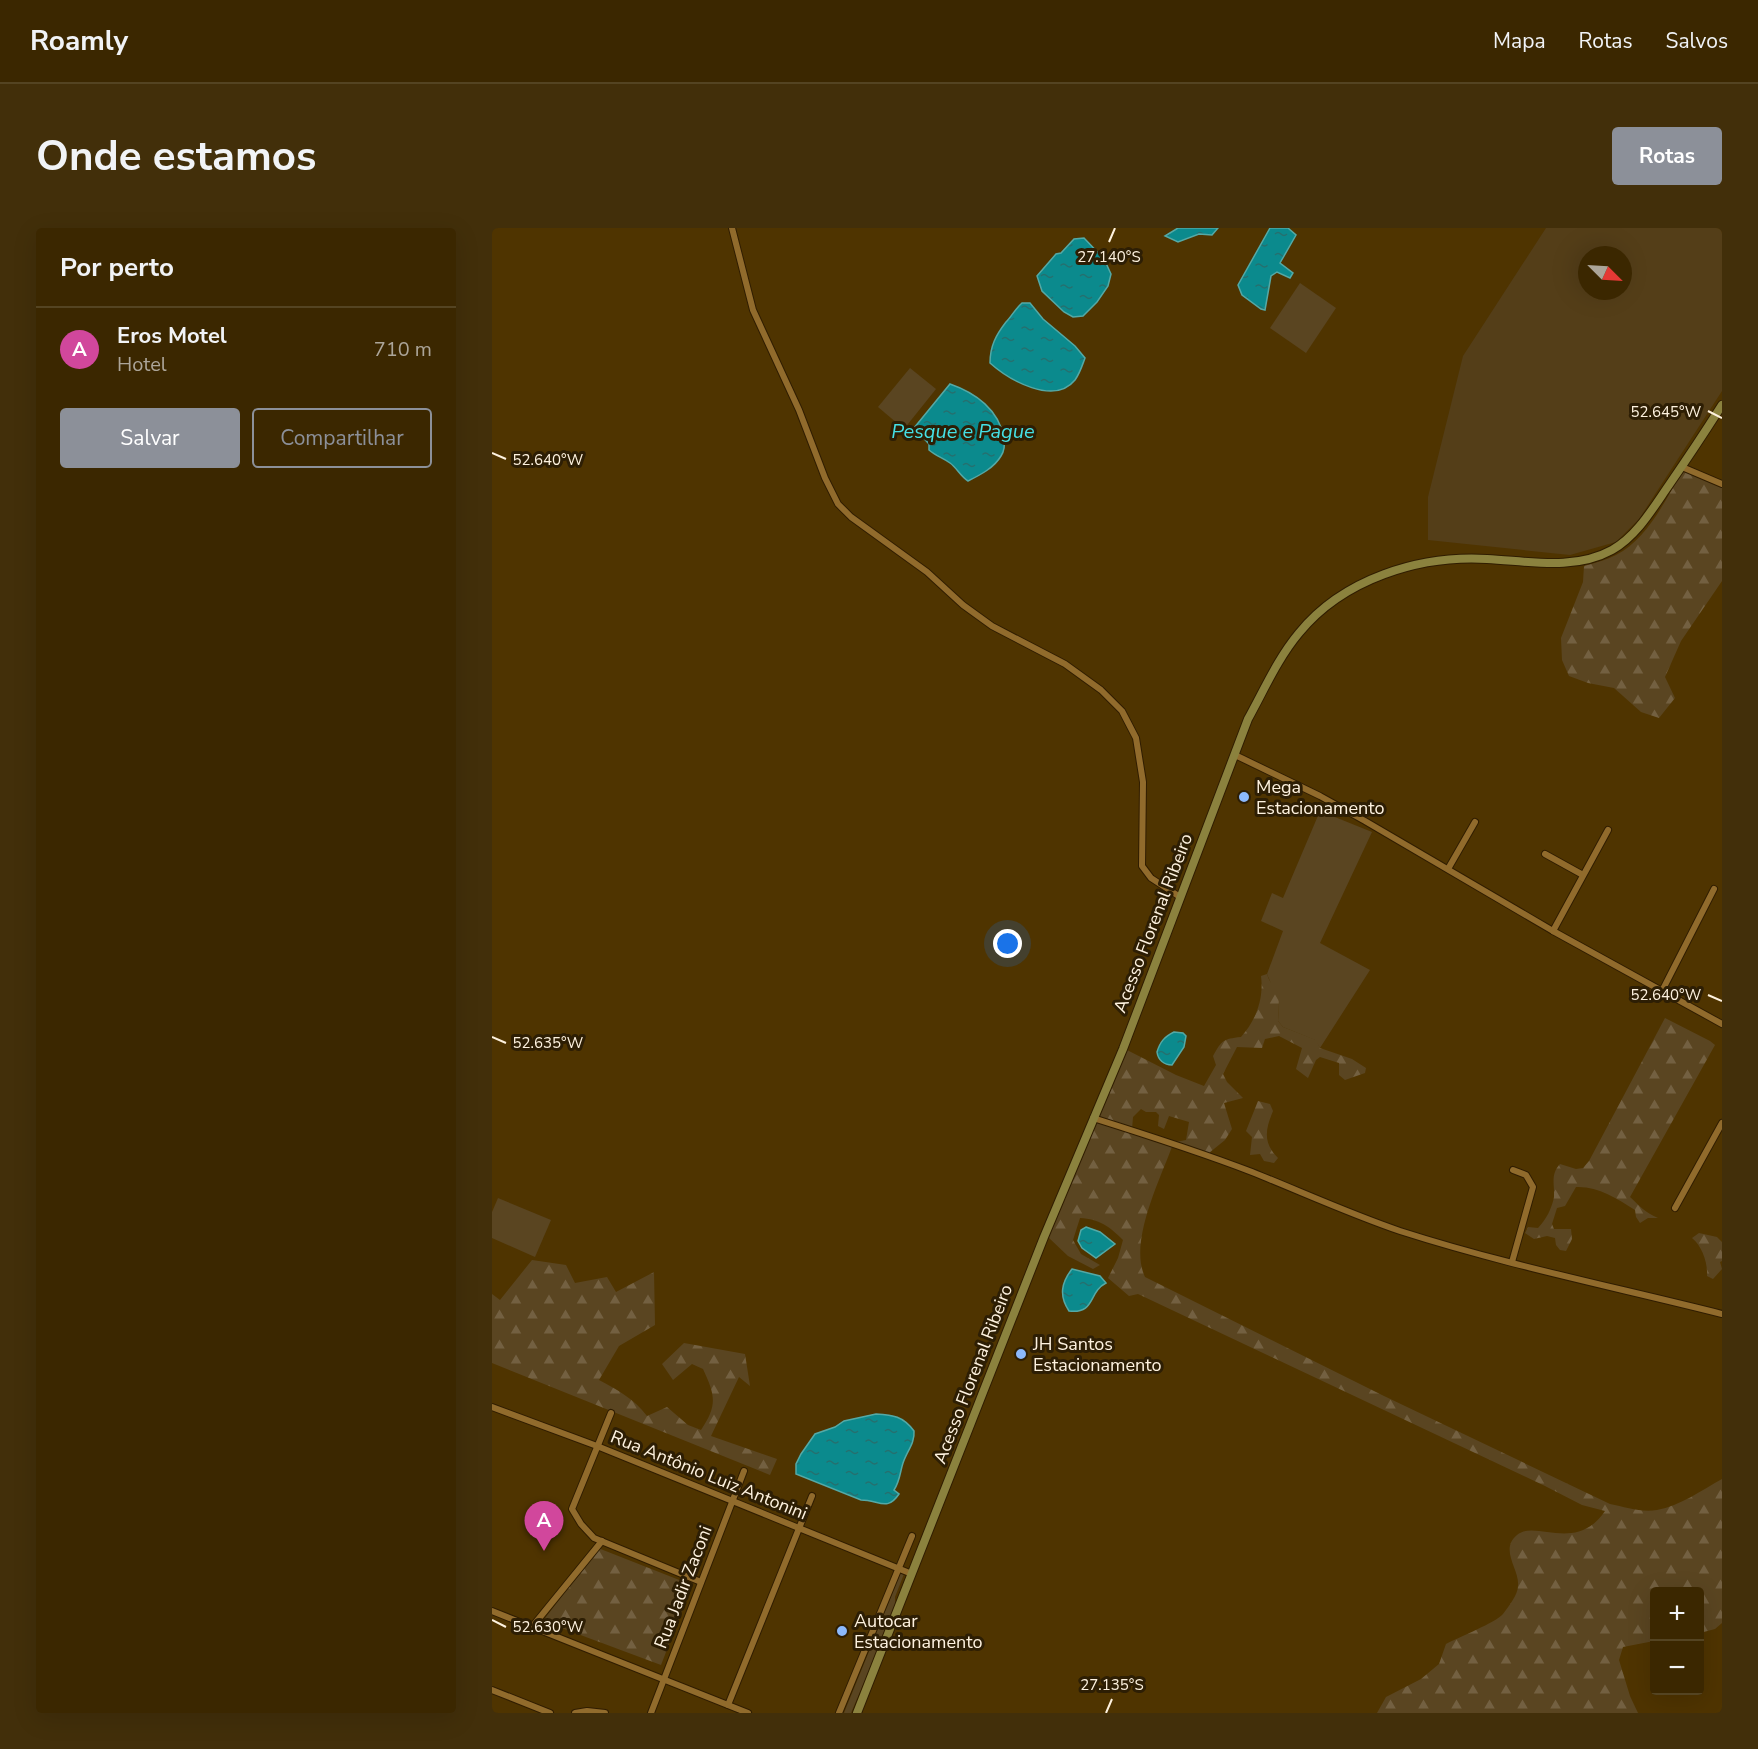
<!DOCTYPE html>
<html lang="pt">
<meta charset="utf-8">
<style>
:root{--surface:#3b2700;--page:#422f0a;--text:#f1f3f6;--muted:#aca599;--line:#544422;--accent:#8c9099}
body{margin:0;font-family:"Nunito Sans",sans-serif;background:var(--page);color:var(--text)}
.controls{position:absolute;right:18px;bottom:18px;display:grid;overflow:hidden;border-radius:6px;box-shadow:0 6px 24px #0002}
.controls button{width:54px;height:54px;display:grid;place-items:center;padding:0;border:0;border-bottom:2px solid var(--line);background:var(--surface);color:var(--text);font:30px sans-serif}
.compass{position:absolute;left:1086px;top:18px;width:54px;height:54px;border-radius:50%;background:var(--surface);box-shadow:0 6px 24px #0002;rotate:114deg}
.you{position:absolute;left:516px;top:716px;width:21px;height:21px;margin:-15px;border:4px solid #fff;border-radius:50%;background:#1a73e8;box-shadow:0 0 0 9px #1a73e833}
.badge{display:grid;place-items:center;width:39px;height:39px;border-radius:50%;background:var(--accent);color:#fff;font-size:20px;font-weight:700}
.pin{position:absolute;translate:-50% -50px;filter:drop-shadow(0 2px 3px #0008)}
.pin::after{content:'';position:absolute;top:32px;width:21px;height:18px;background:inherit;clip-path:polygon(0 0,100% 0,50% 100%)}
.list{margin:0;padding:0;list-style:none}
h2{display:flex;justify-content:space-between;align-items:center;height:78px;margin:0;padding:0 24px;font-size:26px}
h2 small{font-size:20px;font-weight:400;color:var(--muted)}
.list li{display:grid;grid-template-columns:39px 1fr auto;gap:18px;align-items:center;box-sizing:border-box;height:84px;padding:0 24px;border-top:2px solid var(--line)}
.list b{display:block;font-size:22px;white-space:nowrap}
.list p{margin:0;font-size:20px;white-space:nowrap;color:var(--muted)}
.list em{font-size:20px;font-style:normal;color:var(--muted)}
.actions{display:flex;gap:12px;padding:18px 24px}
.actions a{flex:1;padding:14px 0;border:2px solid var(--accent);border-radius:6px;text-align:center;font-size:21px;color:var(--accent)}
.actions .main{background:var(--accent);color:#fff}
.map{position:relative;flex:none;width:1230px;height:1485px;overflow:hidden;border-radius:6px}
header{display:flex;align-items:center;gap:36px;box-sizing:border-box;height:84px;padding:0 30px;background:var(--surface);border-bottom:2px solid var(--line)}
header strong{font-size:28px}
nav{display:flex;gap:33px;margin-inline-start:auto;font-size:21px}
.intro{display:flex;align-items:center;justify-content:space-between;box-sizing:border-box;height:144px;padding:0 36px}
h1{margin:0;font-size:42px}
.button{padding:15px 27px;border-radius:6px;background:var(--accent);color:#fff;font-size:21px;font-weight:700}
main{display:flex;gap:36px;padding:0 36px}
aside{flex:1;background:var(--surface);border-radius:6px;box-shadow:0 6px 24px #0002}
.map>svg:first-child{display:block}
.built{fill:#543e18;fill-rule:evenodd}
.grass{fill:#5a4521}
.forest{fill:url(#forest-firs)}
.water{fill:url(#water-ripples);stroke:#54a9a6;stroke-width:1.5}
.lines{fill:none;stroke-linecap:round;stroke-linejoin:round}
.street-casing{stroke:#301d00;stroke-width:8}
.secondary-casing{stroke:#301d00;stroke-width:10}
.street{stroke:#916b2c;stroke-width:6}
.secondary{stroke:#8b823e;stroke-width:8}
.ticks{fill:none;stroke:#fef2df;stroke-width:2}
.poi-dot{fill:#8cb9fc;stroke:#2d1e04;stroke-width:2}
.labels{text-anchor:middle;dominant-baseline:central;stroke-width:6;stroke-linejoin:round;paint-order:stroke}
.poi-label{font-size:18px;fill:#fef2df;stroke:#2d1e04;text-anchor:start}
.street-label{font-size:18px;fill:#fef2df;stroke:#2d1e04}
.water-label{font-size:20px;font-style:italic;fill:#45e0e5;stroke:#2d1e04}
.ticks-label{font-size:15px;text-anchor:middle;fill:#fef2df;stroke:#2d1e04;stroke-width:6;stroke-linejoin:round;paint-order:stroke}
</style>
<header>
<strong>Roamly</strong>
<nav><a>Mapa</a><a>Rotas</a><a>Salvos</a></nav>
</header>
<div class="intro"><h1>Onde estamos</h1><a class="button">Rotas</a></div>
<main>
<aside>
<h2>Por perto<small></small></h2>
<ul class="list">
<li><span class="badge" style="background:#d1479c">A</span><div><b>Eros Motel</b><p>Hotel</p></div><em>710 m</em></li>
</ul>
<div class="actions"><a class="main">Salvar</a><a>Compartilhar</a></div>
</aside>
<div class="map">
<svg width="1230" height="1485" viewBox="0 0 1230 1485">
<defs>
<pattern id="forest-firs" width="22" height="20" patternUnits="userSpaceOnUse" patternTransform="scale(1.5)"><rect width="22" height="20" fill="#5a4521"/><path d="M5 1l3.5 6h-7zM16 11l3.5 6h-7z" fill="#736041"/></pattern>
<pattern id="water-ripples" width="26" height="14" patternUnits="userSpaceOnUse" patternTransform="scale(1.5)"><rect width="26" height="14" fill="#0b8a8d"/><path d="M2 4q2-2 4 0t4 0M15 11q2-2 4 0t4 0" fill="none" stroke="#25706f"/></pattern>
</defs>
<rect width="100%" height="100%" fill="#4f3400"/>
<!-- built -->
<path class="built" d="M 1054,0 L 1230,0 L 1230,163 L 1147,291 L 1124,314 L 1078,327 L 936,312 L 936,269 L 971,128 ZM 1095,27 L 1131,27 L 1131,63 L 1095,63 Z"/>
<!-- grass -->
<g class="grass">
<path d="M 808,55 L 844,80 L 814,125 L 778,100 Z"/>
<path d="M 418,140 L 444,161 L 412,201 L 386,179 Z"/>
<path d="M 828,583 L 880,604 L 828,715 L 878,742 L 828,820 L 823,812 L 791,799 L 786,793 L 787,775 L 775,746 L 791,703 L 769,693 L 780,665 L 791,670 Z"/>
<path d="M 6,970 L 59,992 L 43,1029 L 0,1010 L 0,984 Z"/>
<path d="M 408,1346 L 412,1346 L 403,1369 L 403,1377 L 389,1411 L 383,1408 Z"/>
<path d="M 380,1416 L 387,1419 L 359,1485 L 352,1485 Z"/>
</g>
<!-- forest -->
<g class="forest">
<path d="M 1193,239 L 1230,256 L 1230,353 L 1189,413 L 1173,449 L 1183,470 L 1167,490 L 1149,484 L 1122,460 L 1096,455 L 1077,448 L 1070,432 L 1069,410 L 1091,354 L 1092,338 C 1103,335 1114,332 1124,327 C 1157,310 1174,270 1193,239 Z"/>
<path d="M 775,746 C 778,756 781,755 784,763 C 789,771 786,784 786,793 L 791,799 L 824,812 L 828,820 L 860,831 L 874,840 L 873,845 L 853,852 L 847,847 L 847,835 L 828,829 L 824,832 L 816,850 L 804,841 L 810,820 L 787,808 L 773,811 L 770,820 L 745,819 L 731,846 L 735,854 L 751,870 L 732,875 L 740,901 L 733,912 L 717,925 L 684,914 L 694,912 L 697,894 L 677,888 L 672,901 L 666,898 L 667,887 L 664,884 L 654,884 L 649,881 L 641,889 L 640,901 L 681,916 C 669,950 636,1014 653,1049 L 892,1168 L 1118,1276 C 1133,1279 1150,1285 1165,1282 C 1188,1278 1210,1262 1230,1251 L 1230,1395 L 1223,1401 L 1208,1405 L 1208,1364 L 1162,1364 L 1162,1413 L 1131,1419 L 1127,1432 L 1138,1468 L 1146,1485 L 885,1485 L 894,1469 L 929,1451 L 947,1436 L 954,1416 C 965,1410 1005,1394 1011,1386 C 1016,1379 1026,1367 1026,1358 C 1028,1341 1007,1322 1025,1307 C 1043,1291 1084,1326 1113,1283 L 1090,1277 L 1053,1258 L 646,1066 L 637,1068 L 616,1050 L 626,1030 L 631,1012 C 618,999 608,991 588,990 L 581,1012 L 589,1026 L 608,1037 L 601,1041 L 576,1028 L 556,1009 L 635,822 L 684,847 L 712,858 L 724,837 L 721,828 C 730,812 731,811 749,809 C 764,792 772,771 769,748 Z"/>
<path d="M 1173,790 L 1218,813 L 1223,817 L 1138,969 C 1149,979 1152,984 1166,990 L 1156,990 L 1148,995 L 1144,989 L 1143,982 C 1124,970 1106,958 1084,959 L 1073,978 L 1065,980 L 1060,996 L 1062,1001 L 1079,1001 L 1080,1011 L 1074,1023 L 1068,1022 L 1064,1017 L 1063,1010 L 1055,1008 L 1042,1011 L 1033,1005 L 1036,999 L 1046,1000 C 1054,992 1060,980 1062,969 C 1063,956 1058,947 1068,936 L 1084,941 L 1091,940 L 1097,933 Z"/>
<path d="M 766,873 L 778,876 L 781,883 C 773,902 771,915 786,930 L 782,935 L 772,933 L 768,926 L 758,927 L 760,909 L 754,903 Z"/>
<path d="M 1207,1005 L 1225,1009 L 1230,1014 L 1230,1033 L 1228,1034 L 1230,1041 L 1221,1051 L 1215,1048 C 1216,1035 1210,1018 1200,1010 Z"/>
<path d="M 40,1032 L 74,1037 L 83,1055 L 115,1049 L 124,1064 L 162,1044 L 163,1097 L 127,1118 L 107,1152 C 126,1162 142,1171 155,1188 L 175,1179 L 196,1197 L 209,1202 C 226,1177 223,1167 211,1141 L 200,1136 L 181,1152 L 170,1136 L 192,1115 L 253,1126 L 258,1158 L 247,1149 L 219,1208 L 285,1231 L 278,1247 L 0,1135 L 0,1066 L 8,1072 Z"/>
<path d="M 106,1320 L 200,1357 L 169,1437 L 51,1393 Z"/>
</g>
<!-- water -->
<g class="water">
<path d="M 686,0 L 726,0 L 720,7 L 707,6 L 686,14 L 673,8 Z"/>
<path d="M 778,0 L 796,0 L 804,7 L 788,35 L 801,45 L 798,50 L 785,44 L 779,48 L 773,82 L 769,81 L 750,67 L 746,57 Z"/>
<path d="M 592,10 L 612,31 L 619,46 L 616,58 L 605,74 L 591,88 L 581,89 L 572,84 L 550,63 L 545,48 L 564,26 L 569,25 L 582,11 Z"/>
<path d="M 530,75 L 538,75 L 551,91 L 583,118 L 593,130 C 590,138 588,145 583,152 C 562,178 517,152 498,135 C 498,118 504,107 514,94 C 520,88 523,81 530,75 Z"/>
<path d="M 458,156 C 484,165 507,182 512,210 C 513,217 513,222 509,228 C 502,240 488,247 476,253 C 468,248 465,240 458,235 C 451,230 444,228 437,222 L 437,216 L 422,200 Z"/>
<path d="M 682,804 L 691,805 L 694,808 L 692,819 L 680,837 C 672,837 666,832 665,824 C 668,814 672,809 682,804 Z"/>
<path d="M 594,999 L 608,1004 L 623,1016 L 604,1030 L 590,1020 L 586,1013 L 589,1002 Z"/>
<path d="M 580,1041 L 608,1048 L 614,1055 C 596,1064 604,1086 577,1083 C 567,1068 569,1055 580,1041 Z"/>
<path d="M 384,1186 C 401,1187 411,1188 422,1203 C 423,1215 415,1223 411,1235 C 408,1244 408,1253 402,1262 L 407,1266 C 395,1284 387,1272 369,1272 L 304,1246 L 304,1236 L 309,1226 L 323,1206 L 343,1199 L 352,1193 Z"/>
</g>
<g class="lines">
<defs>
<g id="street">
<path d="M 240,0 L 261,82 L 307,182 L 333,250 L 346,276 L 359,289 L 435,344 L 471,377 L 500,398 L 573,436 L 609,462 L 630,483 L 644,510 L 651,554 L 650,638 L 659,650 L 688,669"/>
<path d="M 1190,239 L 1230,256"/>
<path d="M 743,527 L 828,568 L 873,593 L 1061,703 L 1230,796"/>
<path d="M 1053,626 L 1091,647"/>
<path d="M 956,641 L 983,594"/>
<path d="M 1061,703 L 1116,602"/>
<path d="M 1170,763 L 1222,661"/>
<path d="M 601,890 C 655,907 708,924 760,944 C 810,964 858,986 908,1003 C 1014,1037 1123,1059 1230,1086"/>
<path d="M 1183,980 L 1230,895"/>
<path d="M 1020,1034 L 1041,959 L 1034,947 L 1021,942"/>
<path d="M 0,1179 L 105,1218 L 420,1346"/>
<path d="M 119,1185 L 80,1281 L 89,1296 L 102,1310 L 209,1354"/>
<path d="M 0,1383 L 256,1485"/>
<path d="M 40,1399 L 110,1313"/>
<path d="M 0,1462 L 58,1485"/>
<path d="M 236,1477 L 320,1268"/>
<path d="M 83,1485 L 95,1483 L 113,1485"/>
<path d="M 159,1485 L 252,1243"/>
<path d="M 347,1485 L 420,1308"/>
</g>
<path id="secondary" d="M 365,1485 L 552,1009 L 631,821 L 756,491 C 772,462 786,430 807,405 C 851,351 927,327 995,331 C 1036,333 1082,343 1120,322 C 1145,308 1161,280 1177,257 C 1195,231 1213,204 1230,177"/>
</defs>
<!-- street casing -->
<use href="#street" class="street-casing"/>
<!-- secondary casing -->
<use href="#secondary" class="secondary-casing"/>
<!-- street -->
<use href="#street" class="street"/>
<!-- secondary -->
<use href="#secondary" class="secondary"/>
</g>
<!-- ticks -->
<path class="ticks" d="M 617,14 L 623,0M 1216,183 L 1230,190M 0,225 L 14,231M 1216,767 L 1230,773M 0,809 L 14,815M 0,1392 L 14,1399M 614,1485 L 620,1471"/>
<!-- markers -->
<g class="poi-dot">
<circle cx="752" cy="569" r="6"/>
<circle cx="529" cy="1126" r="6"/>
<circle cx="350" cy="1403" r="6"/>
</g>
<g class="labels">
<!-- poi labels -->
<g class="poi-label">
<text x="764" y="559">Mega<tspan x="764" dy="21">Estacionamento</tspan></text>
<text x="541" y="1116">JH Santos<tspan x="541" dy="21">Estacionamento</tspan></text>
<text x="362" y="1393">Autocar<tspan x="362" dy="21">Estacionamento</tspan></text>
</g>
<!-- street labels -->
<g class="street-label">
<text transform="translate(661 695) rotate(-69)">Acesso Florenal Ribeiro</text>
<text transform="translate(481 1146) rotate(-69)">Acesso Florenal Ribeiro</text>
<text transform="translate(217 1247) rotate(22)">Rua Antônio Luiz Antonini</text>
<text transform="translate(191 1359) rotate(-69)">Rua Jadir Zaconi</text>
</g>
<!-- water labels -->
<g class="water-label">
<text x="471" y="203">Pesque e Pague</text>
</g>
</g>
<g class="ticks-label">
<text x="617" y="34">27.140°S</text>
<text x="1174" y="189">52.645°W</text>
<text x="56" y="237">52.640°W</text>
<text x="1174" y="772">52.640°W</text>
<text x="56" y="820">52.635°W</text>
<text x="56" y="1404">52.630°W</text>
<text x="620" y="1462">27.135°S</text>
</g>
</svg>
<div class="controls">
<button>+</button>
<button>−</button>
</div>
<svg class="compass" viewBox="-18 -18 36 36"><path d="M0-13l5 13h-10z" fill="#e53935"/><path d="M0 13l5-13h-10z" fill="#aca599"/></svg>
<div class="you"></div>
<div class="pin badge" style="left:52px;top:1323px;background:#d1479c">A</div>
</div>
</main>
